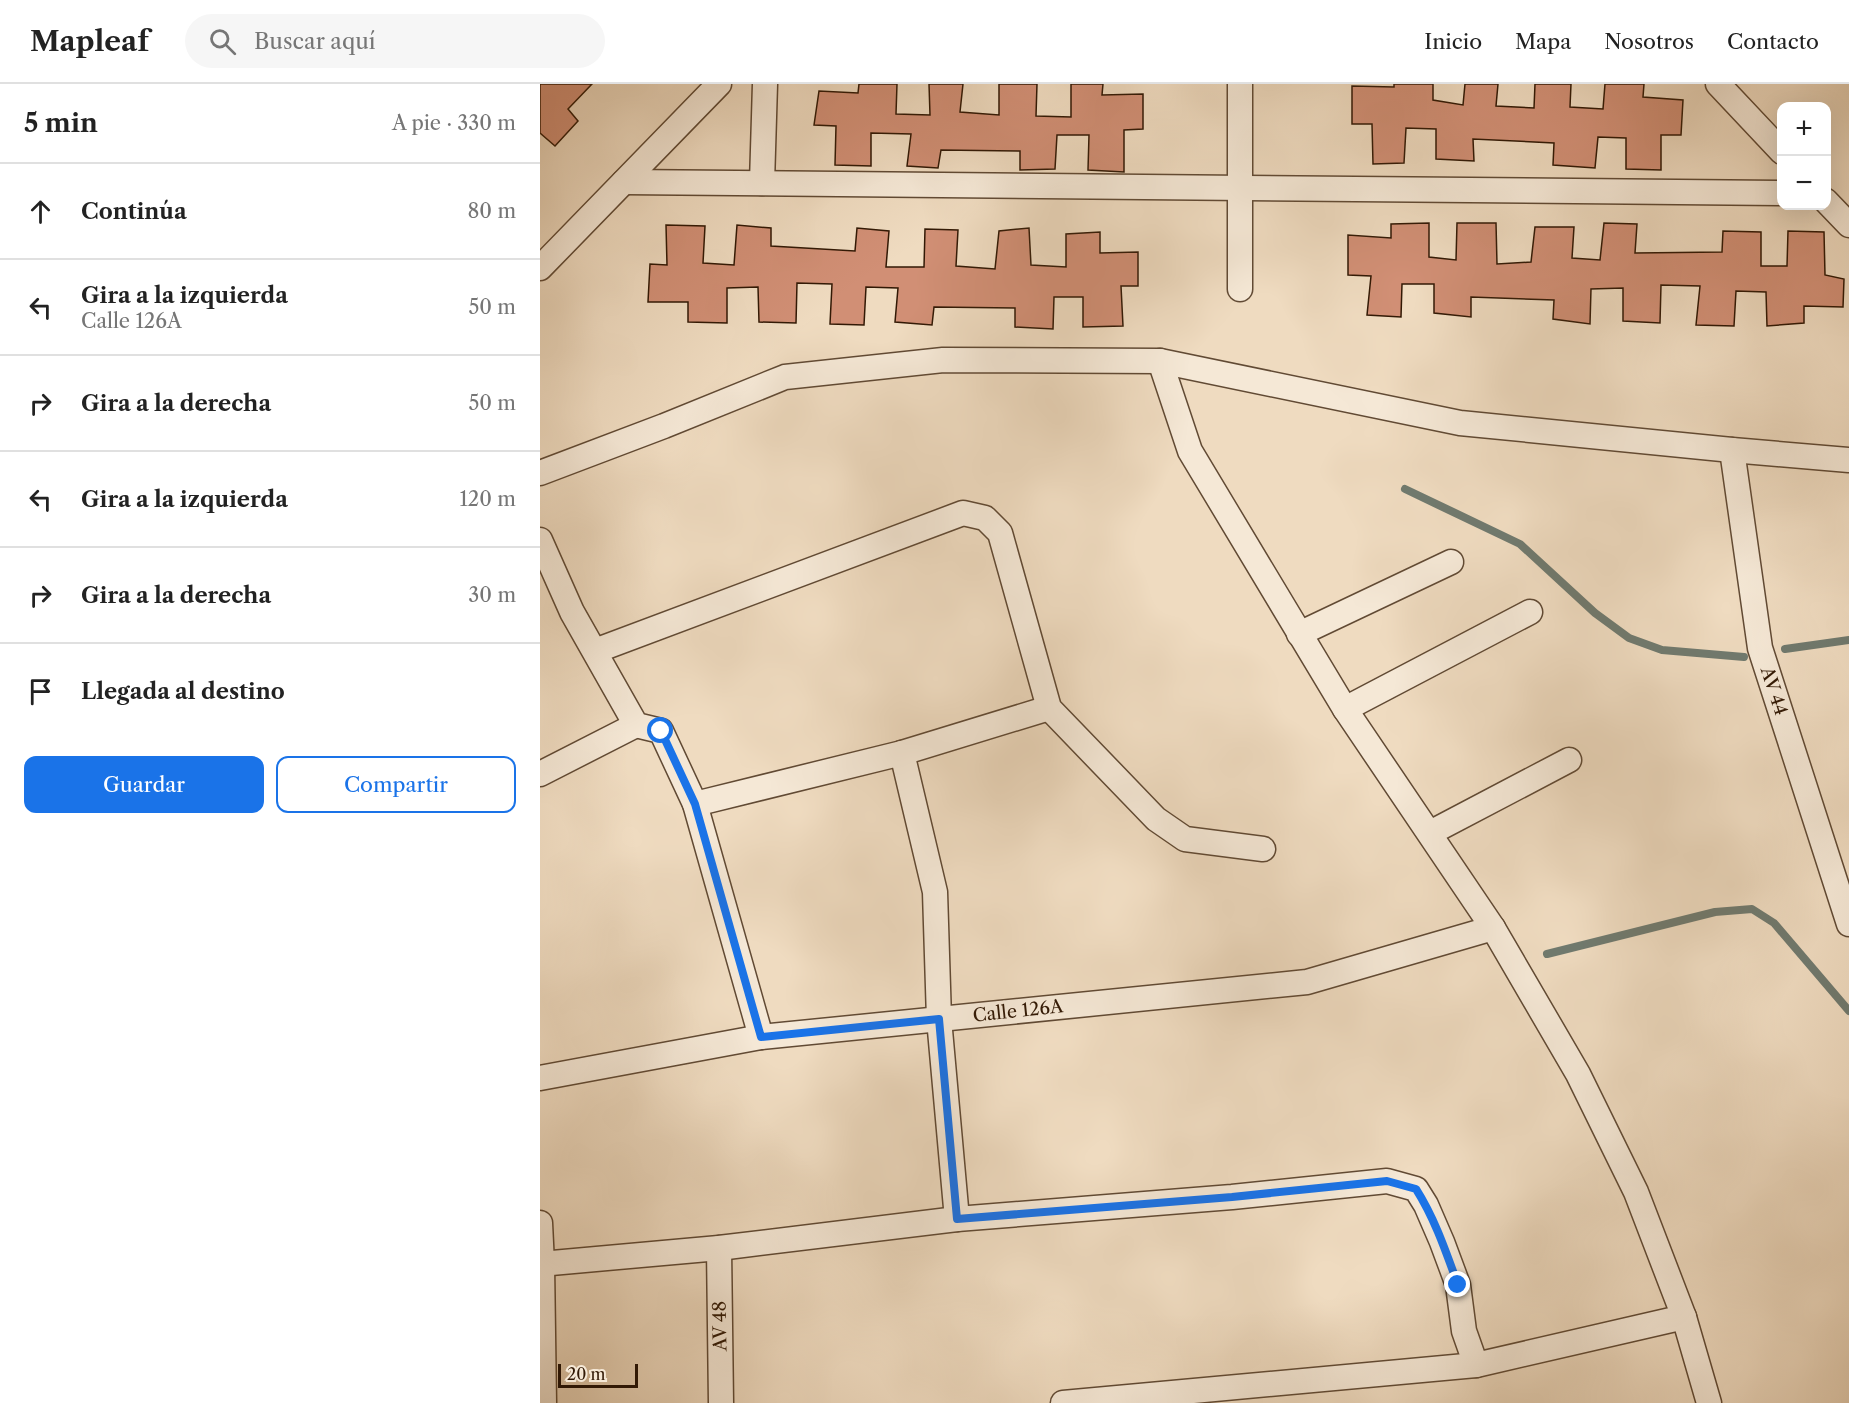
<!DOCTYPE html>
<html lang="es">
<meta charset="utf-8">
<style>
:root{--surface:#fff;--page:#f6f6f6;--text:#222;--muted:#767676;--line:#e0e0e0;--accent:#1a73e8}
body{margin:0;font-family:"Libre Caslon Text",serif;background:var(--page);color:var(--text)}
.controls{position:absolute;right:18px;top:18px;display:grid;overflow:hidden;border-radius:12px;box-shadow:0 6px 24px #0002}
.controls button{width:54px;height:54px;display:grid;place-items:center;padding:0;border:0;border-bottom:2px solid var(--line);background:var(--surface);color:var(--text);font:30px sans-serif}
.scale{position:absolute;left:18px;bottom:15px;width:80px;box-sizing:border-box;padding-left:6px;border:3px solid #321905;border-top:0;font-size:16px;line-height:21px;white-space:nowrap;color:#321905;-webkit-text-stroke:4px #f5e8d6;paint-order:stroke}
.stop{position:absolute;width:18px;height:18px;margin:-14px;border:4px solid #1a73e8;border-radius:50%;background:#fff}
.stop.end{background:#1a73e8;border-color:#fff;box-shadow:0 2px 6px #0008}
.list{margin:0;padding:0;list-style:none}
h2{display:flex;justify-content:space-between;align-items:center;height:78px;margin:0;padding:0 24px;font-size:26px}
h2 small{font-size:20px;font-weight:400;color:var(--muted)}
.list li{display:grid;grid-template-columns:39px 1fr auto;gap:18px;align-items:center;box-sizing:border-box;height:96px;padding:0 24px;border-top:2px solid var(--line)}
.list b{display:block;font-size:22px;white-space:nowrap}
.list p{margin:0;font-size:20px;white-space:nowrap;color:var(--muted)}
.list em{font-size:20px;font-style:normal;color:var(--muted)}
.actions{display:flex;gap:12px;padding:18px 24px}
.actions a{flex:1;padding:14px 0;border:2px solid var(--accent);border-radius:12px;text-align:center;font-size:21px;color:var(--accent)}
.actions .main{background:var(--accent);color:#fff}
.icon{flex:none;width:33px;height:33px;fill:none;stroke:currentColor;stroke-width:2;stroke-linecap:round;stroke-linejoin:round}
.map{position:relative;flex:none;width:1309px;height:1319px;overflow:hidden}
header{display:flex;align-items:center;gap:36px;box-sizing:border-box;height:84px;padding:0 30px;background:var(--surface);border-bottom:2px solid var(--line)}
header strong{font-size:28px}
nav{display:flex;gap:33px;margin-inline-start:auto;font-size:21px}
.search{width:420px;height:54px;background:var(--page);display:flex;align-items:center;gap:15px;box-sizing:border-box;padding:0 21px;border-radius:33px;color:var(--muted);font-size:22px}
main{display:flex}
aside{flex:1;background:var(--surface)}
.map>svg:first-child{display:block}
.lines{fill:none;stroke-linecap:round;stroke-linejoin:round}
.stream{stroke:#707a6f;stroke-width:8}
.building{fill:#d18f75;stroke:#321905;stroke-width:1.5}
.street-casing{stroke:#614a34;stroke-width:27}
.street{stroke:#f5e8d6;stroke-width:24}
.route{stroke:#1a73e8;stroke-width:8}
.labels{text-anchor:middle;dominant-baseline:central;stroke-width:6;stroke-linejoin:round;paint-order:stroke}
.street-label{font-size:18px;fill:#321905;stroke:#f5e8d6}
</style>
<header>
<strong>Mapleaf</strong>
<div class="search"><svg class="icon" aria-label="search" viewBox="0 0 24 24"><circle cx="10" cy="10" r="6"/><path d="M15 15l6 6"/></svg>Buscar aquí</div>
<nav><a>Inicio</a><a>Mapa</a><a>Nosotros</a><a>Contacto</a></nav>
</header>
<main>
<aside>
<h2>5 min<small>A pie · 330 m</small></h2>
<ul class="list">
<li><svg class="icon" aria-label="ahead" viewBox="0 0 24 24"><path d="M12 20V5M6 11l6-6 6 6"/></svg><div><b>Continúa</b></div><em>80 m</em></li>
<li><svg class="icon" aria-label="left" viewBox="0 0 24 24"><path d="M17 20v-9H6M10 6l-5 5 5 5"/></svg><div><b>Gira a la izquierda</b><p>Calle 126A</p></div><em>50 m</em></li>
<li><svg class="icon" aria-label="right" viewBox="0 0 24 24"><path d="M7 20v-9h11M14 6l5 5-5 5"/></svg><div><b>Gira a la derecha</b></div><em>50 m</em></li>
<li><svg class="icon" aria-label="left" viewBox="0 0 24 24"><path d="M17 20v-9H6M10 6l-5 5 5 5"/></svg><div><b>Gira a la izquierda</b></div><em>120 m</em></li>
<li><svg class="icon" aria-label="right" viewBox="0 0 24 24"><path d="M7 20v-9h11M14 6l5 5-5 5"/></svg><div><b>Gira a la derecha</b></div><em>30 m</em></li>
<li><svg class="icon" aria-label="arrive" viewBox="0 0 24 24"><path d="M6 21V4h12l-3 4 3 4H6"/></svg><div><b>Llegada al destino</b></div></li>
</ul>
<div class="actions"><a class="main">Guardar</a><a>Compartir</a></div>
</aside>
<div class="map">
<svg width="1309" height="1319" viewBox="0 0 1309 1319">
<rect width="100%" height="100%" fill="#efdbc0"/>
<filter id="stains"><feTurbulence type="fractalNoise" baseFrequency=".00333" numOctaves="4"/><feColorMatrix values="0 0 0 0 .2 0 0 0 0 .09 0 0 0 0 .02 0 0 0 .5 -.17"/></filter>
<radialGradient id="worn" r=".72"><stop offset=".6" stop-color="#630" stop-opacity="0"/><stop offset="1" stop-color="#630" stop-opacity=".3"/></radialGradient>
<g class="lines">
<!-- stream -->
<g class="stream">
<path d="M 865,405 L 980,460 L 1055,529 L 1089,554 L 1122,566 L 1204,573"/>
<path d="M 1245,565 L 1309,556"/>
<path d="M 1007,870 L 1175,828 L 1212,825 L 1234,839 L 1309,927"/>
</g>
</g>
<!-- building -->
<g class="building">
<path d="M 0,0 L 52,0 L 28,25 L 38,37 L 15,62 L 0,49 Z"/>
<path d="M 319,0 L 357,0 L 356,30 L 390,31 L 389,0 L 423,0 L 420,28 L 459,31 L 459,0 L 497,0 L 496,32 L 531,33 L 531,0 L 563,0 L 562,11 L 603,10 L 603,45 L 584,46 L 584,88 L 548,86 L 549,51 L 517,51 L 515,85 L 480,86 L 480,67 L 401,66 L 398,84 L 367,82 L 371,50 L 331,49 L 331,82 L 295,81 L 296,42 L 274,41 L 279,7 L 318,9 Z"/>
<path d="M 854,0 L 893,0 L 893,16 L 923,21 L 925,0 L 958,0 L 956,22 L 994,24 L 995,0 L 1031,0 L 1030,23 L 1063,25 L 1065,0 L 1104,0 L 1103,13 L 1143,16 L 1141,51 L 1121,51 L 1121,86 L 1086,85 L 1086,54 L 1058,53 L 1055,84 L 1013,81 L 1014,59 L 933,55 L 934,77 L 896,75 L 896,45 L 866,44 L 864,79 L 833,80 L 832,40 L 812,40 L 812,2 L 854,3 Z"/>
<path d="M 889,139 L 889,173 L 916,176 L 917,139 L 956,139 L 957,180 L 991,178 L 995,143 L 1034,143 L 1032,174 L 1060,176 L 1064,139 L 1097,140 L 1095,169 L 1182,168 L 1183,147 L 1221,148 L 1221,182 L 1247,182 L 1248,147 L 1284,148 L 1285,191 L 1304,195 L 1303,223 L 1264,222 L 1264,239 L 1227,242 L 1226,208 L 1196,207 L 1194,242 L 1156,241 L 1160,202 L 1121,201 L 1120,239 L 1083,237 L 1083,204 L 1051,205 L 1050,240 L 1013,235 L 1014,216 L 931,213 L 931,233 L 894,229 L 894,200 L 862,200 L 861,233 L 827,231 L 831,192 L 808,191 L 808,151 L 851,154 L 851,140 Z"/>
<path d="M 126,141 L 165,142 L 163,179 L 194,181 L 197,141 L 231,144 L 231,162 L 315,167 L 317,144 L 349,147 L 346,183 L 384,183 L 385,145 L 418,146 L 416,182 L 455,185 L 459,147 L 489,144 L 491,181 L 526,183 L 526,150 L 560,148 L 560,169 L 598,168 L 598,202 L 581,202 L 583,242 L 543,243 L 543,213 L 514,213 L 513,245 L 475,243 L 475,224 L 394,223 L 392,241 L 355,238 L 358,204 L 326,203 L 324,241 L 290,240 L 292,200 L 257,199 L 256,239 L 219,238 L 218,203 L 187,204 L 187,239 L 148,238 L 148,218 L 108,218 L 110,180 L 127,181 Z"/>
</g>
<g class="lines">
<defs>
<g id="street">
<path d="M 1178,0 L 1242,68"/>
<path d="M 84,98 L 1242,109"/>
<path d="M 222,99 L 225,0"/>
<path d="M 1286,117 L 1309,141"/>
<path d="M 0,184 L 179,0"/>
<path d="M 700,205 L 700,0"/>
<path d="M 620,277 L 650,367 L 805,625 L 953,844 L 1038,990 L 1096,1108 L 1144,1233 L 1169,1319"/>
<path d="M 1192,366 L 1220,564 L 1309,840"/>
<path d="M 0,389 L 124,342 L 245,293 L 403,276 L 620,277 L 920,339 L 1192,366 L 1309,376"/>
<path d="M 0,456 L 32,528 L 96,641 L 121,647 L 155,720 L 221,953"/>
<path d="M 759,550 L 911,478"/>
<path d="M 55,567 L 423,429 L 445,434 L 460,449 L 509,624 L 616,735 L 645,755 L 723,765"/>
<path d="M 805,625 L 990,528"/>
<path d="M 362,669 L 395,808 L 399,935 L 417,1135"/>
<path d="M 0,690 L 96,641"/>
<path d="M 155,720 L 362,669 L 509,624"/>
<path d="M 890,749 L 1029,676"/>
<path d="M 0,994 L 221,953 L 767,898 L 953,844"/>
<path d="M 0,1139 L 2,1180 L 4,1319"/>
<path d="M 179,1164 L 181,1319"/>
<path d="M 0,1180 L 179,1164 L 417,1135 L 692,1113 L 847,1097 L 876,1105 L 886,1121 L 902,1158 L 918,1201 L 924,1247 L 936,1281"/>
<path d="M 523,1319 L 936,1281 L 1144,1233"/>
</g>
</defs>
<!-- street casing -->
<use href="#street" class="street-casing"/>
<!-- street -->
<use href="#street" class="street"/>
</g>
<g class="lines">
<!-- route -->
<path class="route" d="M 121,647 L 155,720 L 221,953 L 399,935 L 417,1135 L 692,1113 L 847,1097 L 876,1105 C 895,1135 906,1168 918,1201"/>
</g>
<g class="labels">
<!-- street labels -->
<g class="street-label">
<text transform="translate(1234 607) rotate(72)">AV 44</text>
<text transform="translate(478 927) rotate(-6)">Calle 126A</text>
<text transform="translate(180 1242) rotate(-91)">AV 48</text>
</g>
</g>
<rect width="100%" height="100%" filter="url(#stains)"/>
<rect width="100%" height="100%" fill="url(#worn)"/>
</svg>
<div class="controls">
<button>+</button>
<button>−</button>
</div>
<div class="scale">20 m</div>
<div class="stop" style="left:121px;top:647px"></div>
<div class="stop end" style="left:918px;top:1201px"></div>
</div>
</main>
